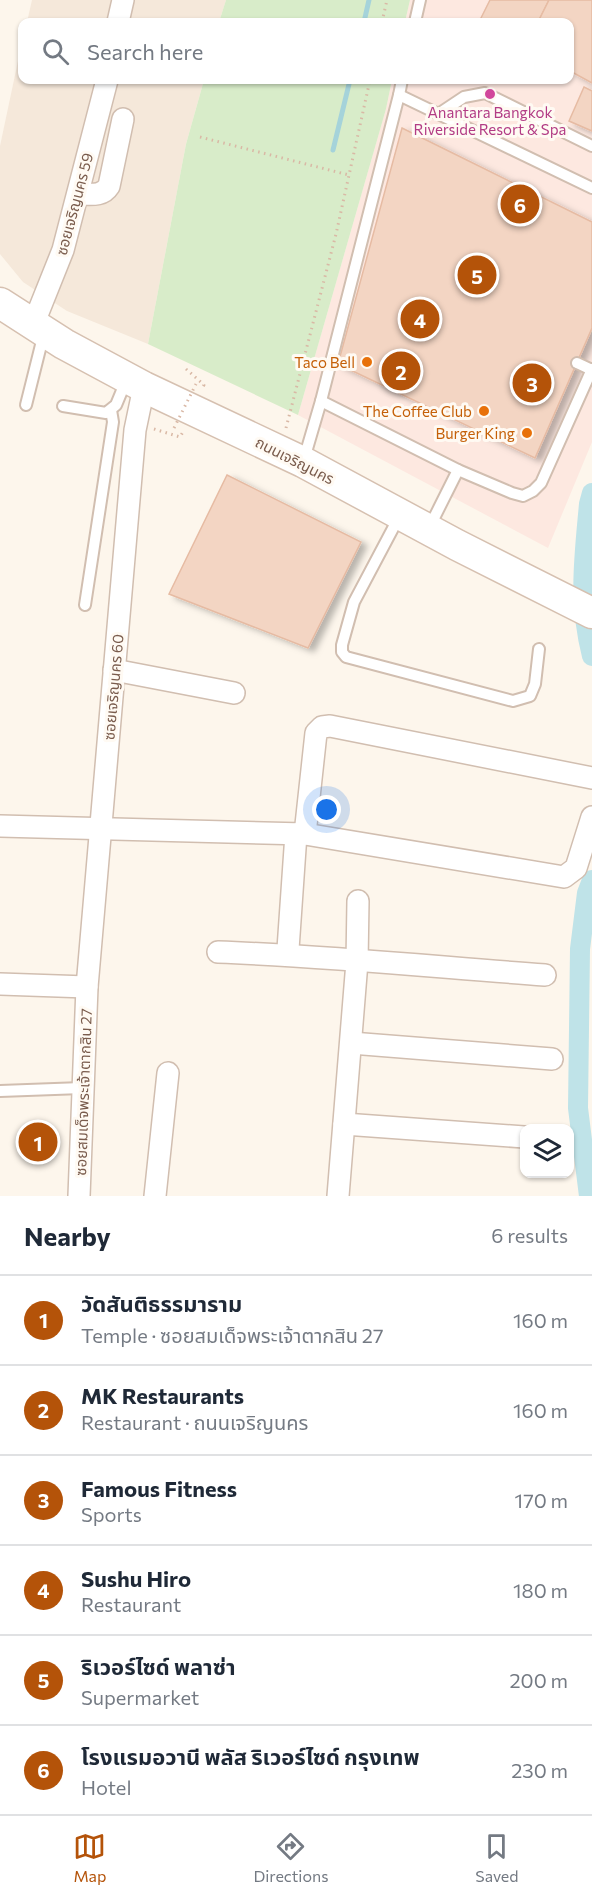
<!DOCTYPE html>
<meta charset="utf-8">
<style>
:root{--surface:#fff;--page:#f2f2f3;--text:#1f2937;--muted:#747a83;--line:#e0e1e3;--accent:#b45309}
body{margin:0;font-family:Commissioner,"Noto Sans Thai",sans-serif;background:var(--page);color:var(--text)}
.controls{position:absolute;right:18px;bottom:18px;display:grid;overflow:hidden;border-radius:12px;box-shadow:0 2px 4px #0004}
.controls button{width:54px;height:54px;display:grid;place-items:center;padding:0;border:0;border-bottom:2px solid var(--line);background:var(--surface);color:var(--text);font:30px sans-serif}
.you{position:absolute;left:327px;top:810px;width:21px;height:21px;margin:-15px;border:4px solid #fff;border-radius:50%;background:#1a73e8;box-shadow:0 0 0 9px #1a73e833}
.badge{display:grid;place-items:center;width:39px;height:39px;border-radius:50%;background:var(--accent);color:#fff;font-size:20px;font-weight:700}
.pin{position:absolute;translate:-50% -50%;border:3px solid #fff;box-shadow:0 2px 6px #0006}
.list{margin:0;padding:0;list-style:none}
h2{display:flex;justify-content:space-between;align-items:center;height:78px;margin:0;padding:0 24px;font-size:26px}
h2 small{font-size:20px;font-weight:400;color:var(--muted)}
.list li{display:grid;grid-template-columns:39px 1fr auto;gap:18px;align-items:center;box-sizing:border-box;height:90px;padding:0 24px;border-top:2px solid var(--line)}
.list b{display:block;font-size:22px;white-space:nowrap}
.list p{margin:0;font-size:20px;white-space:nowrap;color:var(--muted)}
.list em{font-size:20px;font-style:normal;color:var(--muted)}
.icon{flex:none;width:33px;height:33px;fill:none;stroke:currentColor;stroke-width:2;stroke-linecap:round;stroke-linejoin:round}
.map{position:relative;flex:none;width:592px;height:1196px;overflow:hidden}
.search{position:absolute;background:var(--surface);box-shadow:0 2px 4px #0004;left:18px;right:18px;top:18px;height:66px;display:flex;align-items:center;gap:15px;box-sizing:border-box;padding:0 21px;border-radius:12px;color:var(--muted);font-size:22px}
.sheet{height:618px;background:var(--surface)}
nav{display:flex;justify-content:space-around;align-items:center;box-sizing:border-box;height:84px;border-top:2px solid var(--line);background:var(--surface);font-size:16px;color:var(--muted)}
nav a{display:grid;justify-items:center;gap:3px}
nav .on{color:var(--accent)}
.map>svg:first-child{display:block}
.residential{fill:#f5e8da}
.commercial{fill:#fde8e0}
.green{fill:#d8ecc9}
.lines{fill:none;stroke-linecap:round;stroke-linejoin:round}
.stream{stroke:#a5d3da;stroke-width:5}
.canal{stroke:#bfe3e8;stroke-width:20}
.building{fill:#f3d5c3;stroke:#e6bba3;stroke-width:1.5;filter:url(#shadow)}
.lane-casing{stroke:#d1beb0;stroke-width:14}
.street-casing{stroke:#d1beb0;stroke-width:24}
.secondary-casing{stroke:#d6c0b0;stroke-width:33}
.path{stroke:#d9b8a5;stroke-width:3;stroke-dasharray:1.5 4.5;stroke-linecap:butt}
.lane{stroke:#fff;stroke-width:10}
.street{stroke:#fff;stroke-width:21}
.secondary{stroke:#fff;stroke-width:30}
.path-bridge{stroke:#d9b8a5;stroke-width:3;stroke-dasharray:1.5 4.5;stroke-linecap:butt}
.hotel-dot{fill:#d1479c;stroke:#fffaf3;stroke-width:2}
.food-dot{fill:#e8710a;stroke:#fffaf3;stroke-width:2}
.labels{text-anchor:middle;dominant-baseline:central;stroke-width:6;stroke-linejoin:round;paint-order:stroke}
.hotel-label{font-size:15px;fill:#b23c85;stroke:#fffaf3}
.street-label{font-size:15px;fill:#7a5c4d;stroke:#fffaf3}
.food-label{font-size:15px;fill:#c56008;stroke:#fffaf3;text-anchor:end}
</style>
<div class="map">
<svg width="592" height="1196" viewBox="0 0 592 1196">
<defs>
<filter id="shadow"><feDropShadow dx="6" dy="3.5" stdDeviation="3" flood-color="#0004"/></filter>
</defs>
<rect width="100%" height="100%" fill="#fdf6ec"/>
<!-- residential -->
<g class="residential">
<path d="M 32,0 L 226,0 L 219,22 L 27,22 Z"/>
<path d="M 22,42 L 22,80 L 204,80 L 186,144 L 148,344 L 67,311 L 23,282 L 0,254 L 0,146 Z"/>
</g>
<!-- commercial -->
<path class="commercial" d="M 410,0 L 592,0 L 592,442 L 548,548 L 298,415 L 386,109 L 392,80 L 570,80 L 570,22 L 405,22 Z"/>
<!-- green -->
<g class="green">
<path d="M 226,0 L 410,0 L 405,22 L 219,22 Z"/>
<path d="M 204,80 L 392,80 L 386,109 L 298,415 L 148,344 L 186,144 Z"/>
</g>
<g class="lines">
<!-- stream -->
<g class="stream">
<path d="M 364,22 L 369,0"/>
<path d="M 333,150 L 350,80"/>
</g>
<!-- canal -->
<g class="canal">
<path d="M 592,493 L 589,504 C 584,559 578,601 592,656"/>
<path d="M 589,1196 L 578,1108 L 580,949 L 587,893 L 592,880"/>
</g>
</g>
<!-- building -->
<g class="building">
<path d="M 490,0 L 549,0 L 538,22 L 479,22 Z"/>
<path d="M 549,0 L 592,0 L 592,83 L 570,71 L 570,22 L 538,22 Z"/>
<path d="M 584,87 L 592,91 L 592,131 L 569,121 Z"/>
<path d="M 402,128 L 592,222 L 592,328 L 535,458 L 338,364 Z"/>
<path d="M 227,475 L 361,542 L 308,648 L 169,594 Z"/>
</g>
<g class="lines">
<defs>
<g id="lane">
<path d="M 415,22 L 420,0"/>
<path d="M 399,95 L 402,80"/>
<path d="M 440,113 L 464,97 L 485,93 L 592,146"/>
<path d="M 577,363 L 592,370"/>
<path d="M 321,401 L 458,470 L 512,493 L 523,496 L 533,491 L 541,483 L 592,369"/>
<path d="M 26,405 L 44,333"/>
<path d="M 63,406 L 106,413 L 116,405 L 126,381"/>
<path d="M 304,459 L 321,401 L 399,95 L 592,188"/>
<path d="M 399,517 L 354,602 L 342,645 L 342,652 L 346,657 L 513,701 L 530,696 L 535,684 L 539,649"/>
<path d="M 429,528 L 458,470"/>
<path d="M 85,605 L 113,422 L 111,410"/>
<path d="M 0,1091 L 82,1088"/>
</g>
<g id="street">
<path d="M 118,22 L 123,0"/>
<path d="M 78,194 C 90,194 102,197 109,186 L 123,119"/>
<path d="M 33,325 L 63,250 L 107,80"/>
<path d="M 114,670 L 234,693"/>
<path d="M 0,826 L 305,834 L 564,877 L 576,868 L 592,817"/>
<path d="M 305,834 L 316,733 L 322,727 L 330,726 L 592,778"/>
<path d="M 218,952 C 327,956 436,967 545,975"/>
<path d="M 291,955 L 288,949 L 296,834"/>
<path d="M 0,984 L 87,987"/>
<path d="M 351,1043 L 552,1059"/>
<path d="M 344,1124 L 524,1137"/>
<path d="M 79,1196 L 87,987 L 135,430 L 144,387"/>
<path d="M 155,1196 L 168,1073"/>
<path d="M 338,1196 L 357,962 L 358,901"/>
</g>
<path id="secondary" d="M 0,303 L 64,344 L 144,387 L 303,462 L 457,545 L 592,613"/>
</defs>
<!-- lane casing -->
<use href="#lane" class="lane-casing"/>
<!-- street casing -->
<use href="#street" class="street-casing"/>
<!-- secondary casing -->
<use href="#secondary" class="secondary-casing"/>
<!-- path -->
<g class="path">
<path d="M 382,22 L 387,0"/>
<path d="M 200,137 L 349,175"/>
<path d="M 186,369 L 204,385 L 202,388"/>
<path d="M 286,428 L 336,234 L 370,80"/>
<path d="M 154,429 L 180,437 L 183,432 L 181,431"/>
</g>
<!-- lane -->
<use href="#lane" class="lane"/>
<!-- street -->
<use href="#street" class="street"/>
<!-- secondary -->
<use href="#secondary" class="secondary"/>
<!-- path-bridge -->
<path class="path-bridge" d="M 174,428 L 196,384"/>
</g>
<!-- markers -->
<circle class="hotel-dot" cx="490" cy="94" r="6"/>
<g class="food-dot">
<circle cx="367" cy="362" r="6"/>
<circle cx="484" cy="411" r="6"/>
<circle cx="527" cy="433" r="6"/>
</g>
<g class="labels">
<!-- hotel labels -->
<g class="hotel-label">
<text x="490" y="112">Anantara Bangkok<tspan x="490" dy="17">Riverside Resort &amp; Spa</tspan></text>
</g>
<!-- street labels -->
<g class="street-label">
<text transform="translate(74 204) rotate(-75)">ซอยเจริญนคร 59</text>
<text transform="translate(295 460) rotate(27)">ถนนเจริญนคร</text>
<text transform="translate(113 687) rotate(-85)">ซอยเจริญนคร 60</text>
<text transform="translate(83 1092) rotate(-88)">ซอยสมเด็จพระเจ้าตากสิน 27</text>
</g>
<!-- food labels -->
<g class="food-label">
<text x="355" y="362">Taco Bell</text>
<text x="472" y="411">The Coffee Club</text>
<text x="515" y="433">Burger King</text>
</g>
</g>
</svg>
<div class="controls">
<button><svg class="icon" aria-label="layers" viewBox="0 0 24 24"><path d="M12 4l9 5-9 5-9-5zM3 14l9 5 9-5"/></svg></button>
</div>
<div class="you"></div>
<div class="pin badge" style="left:38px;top:1142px">1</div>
<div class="pin badge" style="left:401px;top:371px">2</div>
<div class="pin badge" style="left:532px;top:383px">3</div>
<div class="pin badge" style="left:420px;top:319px">4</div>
<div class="pin badge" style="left:477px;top:275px">5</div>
<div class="pin badge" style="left:520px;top:204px">6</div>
<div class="search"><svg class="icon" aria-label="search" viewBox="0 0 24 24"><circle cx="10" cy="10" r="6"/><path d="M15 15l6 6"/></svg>Search here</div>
</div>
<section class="sheet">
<h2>Nearby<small>6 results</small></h2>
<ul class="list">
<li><span class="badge">1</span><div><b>วัดสันติธรรมาราม</b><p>Temple · ซอยสมเด็จพระเจ้าตากสิน 27</p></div><em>160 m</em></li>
<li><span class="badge">2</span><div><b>MK Restaurants</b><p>Restaurant · ถนนเจริญนคร</p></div><em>160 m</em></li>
<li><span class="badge">3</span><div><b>Famous Fitness</b><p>Sports</p></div><em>170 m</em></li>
<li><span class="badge">4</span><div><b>Sushu Hiro</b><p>Restaurant</p></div><em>180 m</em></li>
<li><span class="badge">5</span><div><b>ริเวอร์ไซด์ พลาซ่า</b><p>Supermarket</p></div><em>200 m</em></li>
<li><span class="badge">6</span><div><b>โรงแรมอวานี พลัส ริเวอร์ไซด์ กรุงเทพ</b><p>Hotel</p></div><em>230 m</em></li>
</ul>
</section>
<nav>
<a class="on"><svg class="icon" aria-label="map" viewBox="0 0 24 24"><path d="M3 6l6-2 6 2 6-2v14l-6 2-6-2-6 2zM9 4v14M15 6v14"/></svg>Map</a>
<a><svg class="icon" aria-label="directions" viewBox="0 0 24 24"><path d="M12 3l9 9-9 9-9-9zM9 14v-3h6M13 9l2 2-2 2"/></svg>Directions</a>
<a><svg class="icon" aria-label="saved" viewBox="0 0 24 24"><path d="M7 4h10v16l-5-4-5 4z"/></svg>Saved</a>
</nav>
